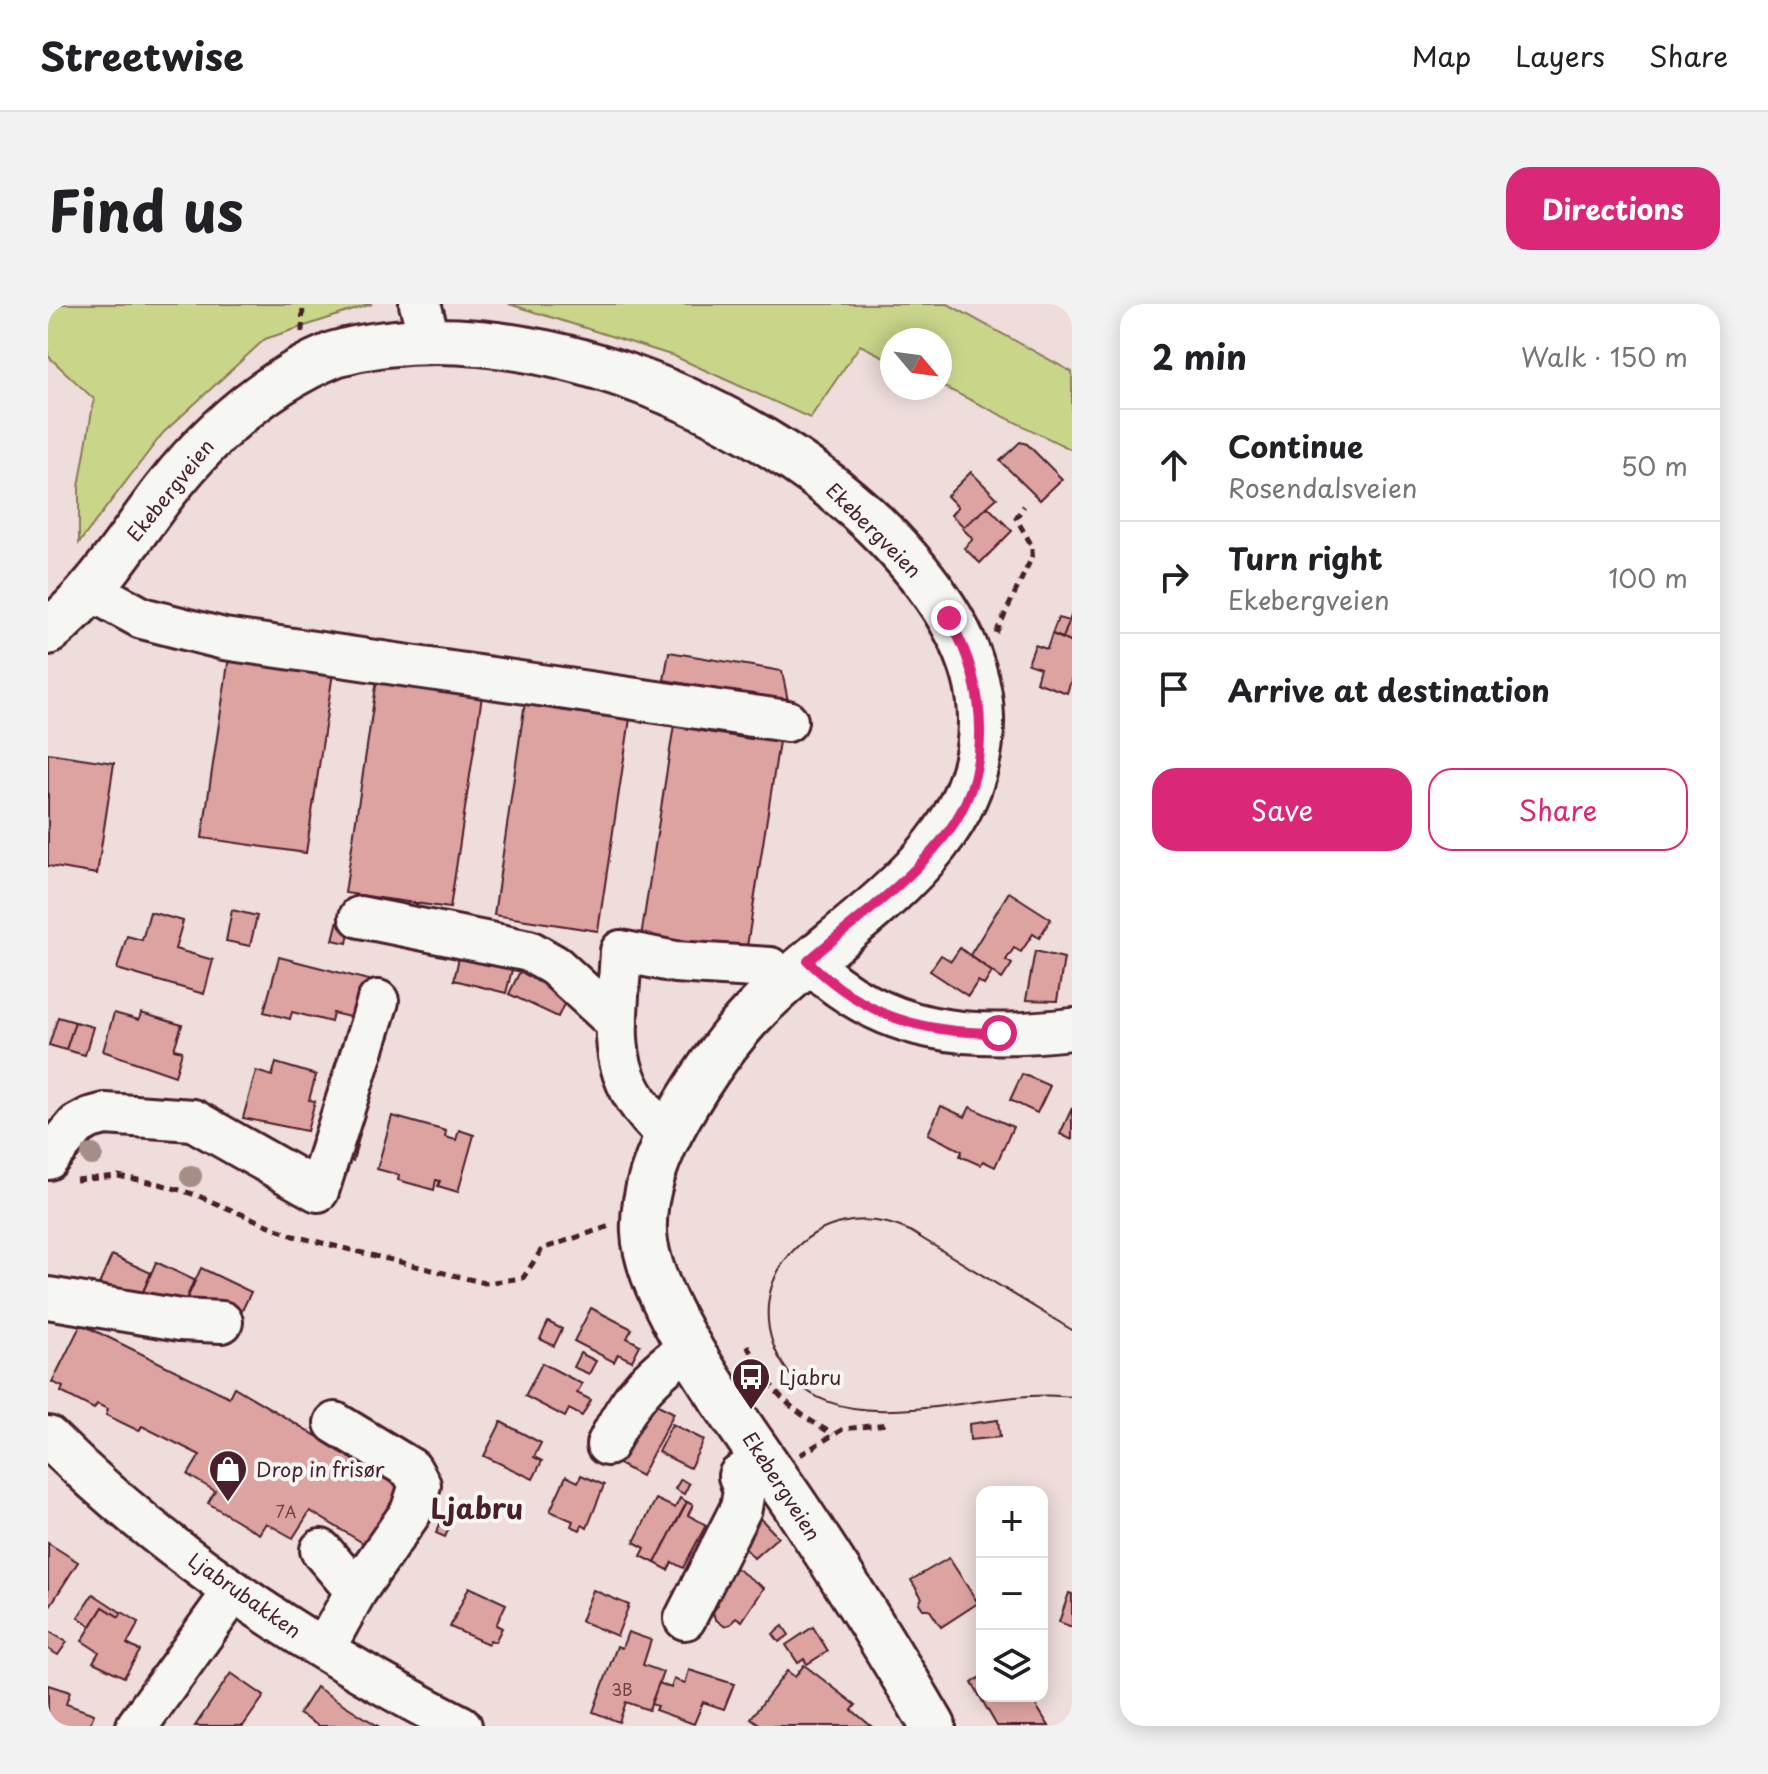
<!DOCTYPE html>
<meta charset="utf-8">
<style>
:root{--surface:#fff;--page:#f2f2f2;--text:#202124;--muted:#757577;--line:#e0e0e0;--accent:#db2777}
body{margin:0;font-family:"Playpen Sans",sans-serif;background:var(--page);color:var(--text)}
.controls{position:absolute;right:24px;bottom:24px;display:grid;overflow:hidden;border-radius:16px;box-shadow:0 4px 20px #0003}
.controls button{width:72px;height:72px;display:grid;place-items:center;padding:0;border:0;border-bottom:2px solid var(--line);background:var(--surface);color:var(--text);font:40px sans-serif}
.compass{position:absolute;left:832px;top:24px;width:72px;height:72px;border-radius:50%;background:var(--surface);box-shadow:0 4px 20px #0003;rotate:119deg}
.stop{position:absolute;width:24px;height:24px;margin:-18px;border:6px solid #db2777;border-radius:50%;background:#fff}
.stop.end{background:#db2777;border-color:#fff;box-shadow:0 2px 8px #0008}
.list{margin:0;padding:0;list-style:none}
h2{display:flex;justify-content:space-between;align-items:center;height:104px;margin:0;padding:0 32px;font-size:34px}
h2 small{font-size:26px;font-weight:400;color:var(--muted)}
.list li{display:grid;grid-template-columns:52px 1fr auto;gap:24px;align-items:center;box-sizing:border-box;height:112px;padding:0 32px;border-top:2px solid var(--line)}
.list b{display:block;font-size:30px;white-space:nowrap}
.list p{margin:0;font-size:26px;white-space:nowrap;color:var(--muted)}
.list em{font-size:26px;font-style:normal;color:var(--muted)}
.actions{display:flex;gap:16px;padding:24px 32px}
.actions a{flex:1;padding:18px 0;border:2px solid var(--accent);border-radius:24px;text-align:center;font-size:28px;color:var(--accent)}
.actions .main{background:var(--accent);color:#fff}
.icon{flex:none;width:44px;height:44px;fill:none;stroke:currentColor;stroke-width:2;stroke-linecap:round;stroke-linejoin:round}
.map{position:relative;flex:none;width:1024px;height:1422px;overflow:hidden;border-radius:24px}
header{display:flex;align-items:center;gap:48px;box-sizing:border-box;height:112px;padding:0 40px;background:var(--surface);border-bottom:2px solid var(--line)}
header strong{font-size:38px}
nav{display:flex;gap:44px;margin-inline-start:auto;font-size:28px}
.intro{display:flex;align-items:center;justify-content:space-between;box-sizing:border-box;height:192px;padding:0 48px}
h1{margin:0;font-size:56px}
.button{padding:20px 36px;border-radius:24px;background:var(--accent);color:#fff;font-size:28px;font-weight:700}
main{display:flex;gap:48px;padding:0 48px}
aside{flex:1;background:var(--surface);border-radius:24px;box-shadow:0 4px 20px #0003}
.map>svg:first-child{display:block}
.green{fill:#c9d68a;stroke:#8a7a5a;stroke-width:2}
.building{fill:#dda3a1;stroke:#4a1f2b;stroke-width:2}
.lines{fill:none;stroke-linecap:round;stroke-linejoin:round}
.minor-casing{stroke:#4a1f2b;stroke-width:46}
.major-casing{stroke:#4a1f2b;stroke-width:50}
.path{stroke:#4a1f2b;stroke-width:5;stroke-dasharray:8 6;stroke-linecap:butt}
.minor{stroke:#f6f6f2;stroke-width:40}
.major{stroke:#f6f6f2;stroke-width:44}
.tram{stroke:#4a1f2b;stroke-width:2}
.tree{fill:#a58e87}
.route{stroke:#db2777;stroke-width:10}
.labels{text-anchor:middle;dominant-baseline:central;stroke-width:8;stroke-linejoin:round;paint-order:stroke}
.number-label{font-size:16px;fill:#6f4048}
.street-label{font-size:20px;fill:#4a1f2b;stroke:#f6f6f2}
.poi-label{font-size:20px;fill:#4a1f2b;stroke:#f6f6f2;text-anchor:start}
.district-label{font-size:28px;font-weight:bold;fill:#4a1f2b;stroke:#f6f6f2}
</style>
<header>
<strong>Streetwise</strong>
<nav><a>Map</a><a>Layers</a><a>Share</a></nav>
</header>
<div class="intro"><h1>Find us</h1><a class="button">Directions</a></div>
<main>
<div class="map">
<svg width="1024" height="1422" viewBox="0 0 1024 1422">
<rect width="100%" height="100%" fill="#eeddda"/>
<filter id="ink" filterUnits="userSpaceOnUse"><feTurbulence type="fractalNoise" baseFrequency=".0125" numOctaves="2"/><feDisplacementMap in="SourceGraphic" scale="16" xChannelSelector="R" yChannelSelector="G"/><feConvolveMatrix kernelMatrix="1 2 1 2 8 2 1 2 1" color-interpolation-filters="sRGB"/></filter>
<g filter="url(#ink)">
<!-- green -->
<g class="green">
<path d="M 0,0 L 324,0 L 217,35 L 115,129 L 31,239 L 31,183 L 46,95 L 0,52 Z"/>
<path d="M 461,0 L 900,0 L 1024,68 L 1024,146 L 892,81 L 892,36 L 844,36 L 844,57 L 812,41 L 762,114 L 626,52 Z"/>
</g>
<!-- building -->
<g class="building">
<path d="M 972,138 L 979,140 L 1014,175 L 992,196 L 952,157 Z"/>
<path d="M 923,168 L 949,194 L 916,223 L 903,211 L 910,203 L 899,192 Z"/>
<path d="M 940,203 L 964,227 L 932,259 L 916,244 L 925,235 L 914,224 Z"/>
<path d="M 1024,309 L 1024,339 L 1015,334 Z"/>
<path d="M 1010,314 L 1021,317 L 1015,334 L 1004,330 Z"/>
<path d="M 1004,330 L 1024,339 L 1024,373 L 1019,389 L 988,378 L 992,364 L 980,360 L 987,341 L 999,345 Z"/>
<path d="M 182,346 L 286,362 L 258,549 L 154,534 Z"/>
<path d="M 621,348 L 734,367 L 740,397 L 616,376 Z"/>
<path d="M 330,369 L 357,373 L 356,382 L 407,390 L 409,381 L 435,385 L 402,604 L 297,589 Z"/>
<path d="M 478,391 L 506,396 L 504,405 L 555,412 L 556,404 L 583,408 L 550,627 L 446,611 Z"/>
<path d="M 627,414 L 654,418 L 652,427 L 703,435 L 704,427 L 732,431 L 698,649 L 593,633 Z"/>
<path d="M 0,449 L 66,459 L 49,570 L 0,562 Z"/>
<path d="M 961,588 L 1003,615 L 991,634 L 985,630 L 973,648 L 966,644 L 958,656 L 964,660 L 954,675 L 922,651 Z"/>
<path d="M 184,606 L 209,612 L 202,642 L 178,637 Z"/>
<path d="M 102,608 L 135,617 L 127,645 L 165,656 L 156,690 L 69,665 L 79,632 L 94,636 Z"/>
<path d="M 290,616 L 303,618 L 299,639 L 285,636 Z"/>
<path d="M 912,644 L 944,668 L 936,681 L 930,677 L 920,692 L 882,667 L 893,651 L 903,657 Z"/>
<path d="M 987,647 L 1016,654 L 1009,697 L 978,696 Z"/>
<path d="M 412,649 L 465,662 L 458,689 L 406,676 Z"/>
<path d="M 231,653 L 324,677 L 314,716 L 285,709 L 283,718 L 244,708 L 242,715 L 216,708 Z"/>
<path d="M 473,665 L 522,687 L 510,713 L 461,690 Z"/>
<path d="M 66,709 L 91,716 L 93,709 L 134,721 L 126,745 L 134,747 L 127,772 L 55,747 Z"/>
<path d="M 10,713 L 27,718 L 18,746 L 1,741 Z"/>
<path d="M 27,718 L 45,723 L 37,751 L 18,746 Z"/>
<path d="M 228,759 L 268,771 L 261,796 L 267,797 L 259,827 L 195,814 L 208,767 L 224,772 Z"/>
<path d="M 974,770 L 1002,782 L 989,809 L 962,796 Z"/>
<path d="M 893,802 L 917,813 L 922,803 L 965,823 L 947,863 L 935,857 L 932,861 L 912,852 L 914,847 L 880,830 Z"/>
<path d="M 1024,804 L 1024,836 L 1012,830 Z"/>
<path d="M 344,812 L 398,827 L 397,833 L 408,836 L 411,826 L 426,831 L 410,888 L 390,882 L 392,877 L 388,876 L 386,886 L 350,876 L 351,871 L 329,865 Z"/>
<path d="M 297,826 L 312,830 L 305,857 L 290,853 Z"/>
<path d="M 64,951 L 103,969 L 88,1004 L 49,985 Z"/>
<path d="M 108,958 L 146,976 L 132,1010 L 89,1002 Z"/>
<path d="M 153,964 L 203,988 L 187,1021 L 133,1008 Z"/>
<path d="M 543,1004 L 584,1025 L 579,1034 L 592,1041 L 584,1057 L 570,1050 L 566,1058 L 526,1037 Z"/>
<path d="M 500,1018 L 514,1025 L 506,1042 L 492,1035 Z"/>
<path d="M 33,1020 L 181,1093 L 186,1083 L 356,1184 L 320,1242 L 262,1207 L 245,1234 L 218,1219 L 211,1230 L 160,1199 L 167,1187 L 140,1171 L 152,1151 L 94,1122 L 91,1127 L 58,1111 L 60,1105 L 49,1100 L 46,1105 L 13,1088 L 15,1083 L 4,1078 Z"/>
<path d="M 532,1049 L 548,1057 L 541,1070 L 525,1063 Z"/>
<path d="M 494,1059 L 534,1080 L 529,1089 L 543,1096 L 534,1112 L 521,1105 L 517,1113 L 477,1092 Z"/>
<path d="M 602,1097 L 626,1109 L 593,1172 L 569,1159 Z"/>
<path d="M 950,1116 L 952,1133 L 922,1136 L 921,1120 Z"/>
<path d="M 453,1118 L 493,1139 L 486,1153 L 494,1157 L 485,1175 L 436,1152 Z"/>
<path d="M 624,1120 L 656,1136 L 642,1164 L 610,1148 Z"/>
<path d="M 533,1171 L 556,1181 L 539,1224 L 534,1221 L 532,1226 L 523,1222 L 525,1217 L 502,1207 L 518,1172 L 530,1178 Z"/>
<path d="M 633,1175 L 641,1180 L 636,1190 L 627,1185 Z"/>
<path d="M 632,1194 L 639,1198 L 607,1259 L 593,1252 L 597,1244 L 586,1238 L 608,1195 L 627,1204 Z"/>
<path d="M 639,1198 L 645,1201 L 640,1211 L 658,1221 L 635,1264 L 624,1258 L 620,1266 L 607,1259 Z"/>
<path d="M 710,1212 L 730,1233 L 706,1254 L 687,1233 Z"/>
<path d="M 394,1216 L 403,1220 L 397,1233 L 388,1229 Z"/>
<path d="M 0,1239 L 30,1258 L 0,1305 Z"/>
<path d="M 901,1254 L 930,1299 L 893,1323 L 881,1305 L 875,1305 L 871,1299 L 874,1294 L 863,1276 Z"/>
<path d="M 682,1260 L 716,1284 L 694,1317 L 688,1313 L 683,1320 L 676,1322 L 667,1315 L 665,1308 L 670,1301 L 659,1293 Z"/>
<path d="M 421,1283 L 458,1300 L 448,1321 L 454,1324 L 447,1338 L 442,1336 L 440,1340 L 402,1323 Z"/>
<path d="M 545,1286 L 581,1301 L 569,1332 L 533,1317 Z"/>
<path d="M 1021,1289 L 1024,1290 L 1024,1323 L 1011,1318 Z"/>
<path d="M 45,1290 L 74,1309 L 71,1313 L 55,1303 L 43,1322 L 30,1313 Z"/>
<path d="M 55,1303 L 71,1313 L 74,1308 L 91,1318 L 79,1340 L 92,1347 L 76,1373 L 45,1358 L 51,1348 L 34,1337 Z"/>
<path d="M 735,1322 L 741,1331 L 731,1338 L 725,1330 Z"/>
<path d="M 765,1323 L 780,1347 L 759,1360 L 756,1355 L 750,1359 L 738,1341 Z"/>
<path d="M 0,1327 L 19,1338 L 10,1351 L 0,1345 Z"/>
<path d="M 580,1328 L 603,1336 L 595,1361 L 615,1368 L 601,1406 L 578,1398 L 571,1418 L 545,1408 L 569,1342 L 574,1344 Z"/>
<path d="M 756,1361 L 808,1401 L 804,1406 L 823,1422 L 714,1422 L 703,1414 L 739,1367 L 747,1373 Z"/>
<path d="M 641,1366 L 686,1380 L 676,1405 L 655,1398 L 646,1420 L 607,1406 L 609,1402 L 603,1400 L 611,1379 L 623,1384 L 626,1375 L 637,1380 Z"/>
<path d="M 183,1369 L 216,1392 L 195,1422 L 147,1422 Z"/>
<path d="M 934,1372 L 934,1392 L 982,1392 L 1001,1422 L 949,1422 L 924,1379 Z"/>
<path d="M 0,1381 L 22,1388 L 18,1400 L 46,1410 L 41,1422 L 0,1422 Z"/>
<path d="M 268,1383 L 330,1422 L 271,1422 L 251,1410 Z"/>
</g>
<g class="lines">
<defs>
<g id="minor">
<path d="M 372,0 L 380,29"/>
<path d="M 43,286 L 94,314 L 176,335 L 739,417"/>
<path d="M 312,613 L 481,647 L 507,662 L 569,719"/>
<path d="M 760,657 C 837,732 922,736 1024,725"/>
<path d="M 620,832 C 554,772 569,728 573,647 L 627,658 L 722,664 L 738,677"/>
<path d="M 0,855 L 29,821 L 42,814 L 57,810 L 145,816 L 270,887 L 330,697"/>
<path d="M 0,994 L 132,1016 L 174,1018"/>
<path d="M 0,1133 C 119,1252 264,1346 413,1422"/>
<path d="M 559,1141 C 582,1093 600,1073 643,1042"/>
<path d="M 273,1246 L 308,1287"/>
<path d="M 637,1315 L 693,1204 L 696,1187 L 691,1172 L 716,1154"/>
<path d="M 276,1345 L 308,1287 L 363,1208 L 372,1181 L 363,1165 L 287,1119"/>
<path d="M 89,1422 L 186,1287"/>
</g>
<path id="major" d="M 0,328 C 48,289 80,235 117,187 C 162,129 218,78 287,50 C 469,0 713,103 839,233 C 885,281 932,344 933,414 C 936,550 794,618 710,704 C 679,735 653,774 631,812 C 611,847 594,887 596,928 C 599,1003 705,1138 749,1204 C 796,1275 842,1348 885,1422"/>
</defs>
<!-- minor casing -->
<use href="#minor" class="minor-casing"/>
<!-- major casing -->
<use href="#major" class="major-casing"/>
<!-- path -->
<g class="path">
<path d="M 254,28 L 255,0"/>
<path d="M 948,329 L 984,253 L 984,242 L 968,214 L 976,202"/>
<path d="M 28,876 L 70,872 L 112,880 L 148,891 L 246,932 L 437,979 L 475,974 L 494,945 L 562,922"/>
<path d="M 699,1041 C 720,1086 742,1106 785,1130"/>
<path d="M 752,1151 L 795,1125 L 840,1120"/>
</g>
<!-- minor -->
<use href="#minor" class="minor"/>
<!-- major -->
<use href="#major" class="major"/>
<!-- tram -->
<path class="tram" d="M 1024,1026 L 862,927 C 769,883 678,983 740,1068 C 794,1144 942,1081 1024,1093"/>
</g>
<!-- trees -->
<g class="tree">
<circle cx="44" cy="851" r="11"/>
<circle cx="143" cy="872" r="11"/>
</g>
</g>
<g class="lines" filter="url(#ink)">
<!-- route -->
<path class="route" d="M 901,314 C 940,384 948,473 892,538 C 855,583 804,619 760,657 C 818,713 872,729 951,729"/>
</g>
<!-- icons -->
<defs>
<symbol id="bus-pin" viewBox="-11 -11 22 30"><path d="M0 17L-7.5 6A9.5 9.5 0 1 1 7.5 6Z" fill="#4a1f2b" stroke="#f6f6f2"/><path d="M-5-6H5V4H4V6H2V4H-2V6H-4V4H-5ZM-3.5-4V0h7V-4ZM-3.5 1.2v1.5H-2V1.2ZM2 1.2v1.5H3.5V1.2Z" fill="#fff"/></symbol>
<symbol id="shop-pin" viewBox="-11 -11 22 30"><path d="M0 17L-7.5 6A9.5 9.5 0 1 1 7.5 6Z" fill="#4a1f2b" stroke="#f6f6f2"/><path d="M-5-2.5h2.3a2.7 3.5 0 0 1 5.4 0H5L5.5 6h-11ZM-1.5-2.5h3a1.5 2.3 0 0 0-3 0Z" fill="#fff"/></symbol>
</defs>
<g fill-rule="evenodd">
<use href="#bus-pin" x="681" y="1051" width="44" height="60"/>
<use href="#shop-pin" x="158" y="1143" width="44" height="60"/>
</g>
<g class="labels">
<!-- number labels -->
<g class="number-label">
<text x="238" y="1207">7A</text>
<text x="574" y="1385">3B</text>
</g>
<!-- street labels -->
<g class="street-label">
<text transform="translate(122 186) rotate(-51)">Ekebergveien</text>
<text transform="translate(826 226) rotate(45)">Ekebergveien</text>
<text transform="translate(734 1182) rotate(57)">Ekebergveien</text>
<text transform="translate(197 1291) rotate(35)">Ljabrubakken</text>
</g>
<!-- poi labels -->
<g class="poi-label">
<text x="731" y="1073">Ljabru</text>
<text x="208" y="1165">Drop in frisør</text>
</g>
<!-- district labels -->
<g class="district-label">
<text x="429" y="1203">Ljabru</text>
</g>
</g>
</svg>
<div class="controls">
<button>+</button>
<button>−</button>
<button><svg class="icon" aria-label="layers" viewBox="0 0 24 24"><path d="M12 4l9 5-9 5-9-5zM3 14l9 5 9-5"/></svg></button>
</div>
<svg class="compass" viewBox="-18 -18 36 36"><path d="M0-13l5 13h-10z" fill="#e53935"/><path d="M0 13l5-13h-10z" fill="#757577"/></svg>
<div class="stop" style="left:951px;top:729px"></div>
<div class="stop end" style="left:901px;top:314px"></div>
</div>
<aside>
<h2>2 min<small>Walk · 150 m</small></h2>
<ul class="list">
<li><svg class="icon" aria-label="ahead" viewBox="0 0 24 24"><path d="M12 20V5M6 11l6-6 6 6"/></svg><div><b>Continue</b><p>Rosendalsveien</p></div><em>50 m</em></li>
<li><svg class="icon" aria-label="right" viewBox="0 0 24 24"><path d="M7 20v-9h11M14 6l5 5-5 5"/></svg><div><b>Turn right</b><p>Ekebergveien</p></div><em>100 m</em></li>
<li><svg class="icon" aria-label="arrive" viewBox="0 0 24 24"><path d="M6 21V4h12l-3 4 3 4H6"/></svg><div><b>Arrive at destination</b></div></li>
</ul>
<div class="actions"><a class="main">Save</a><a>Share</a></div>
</aside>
</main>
